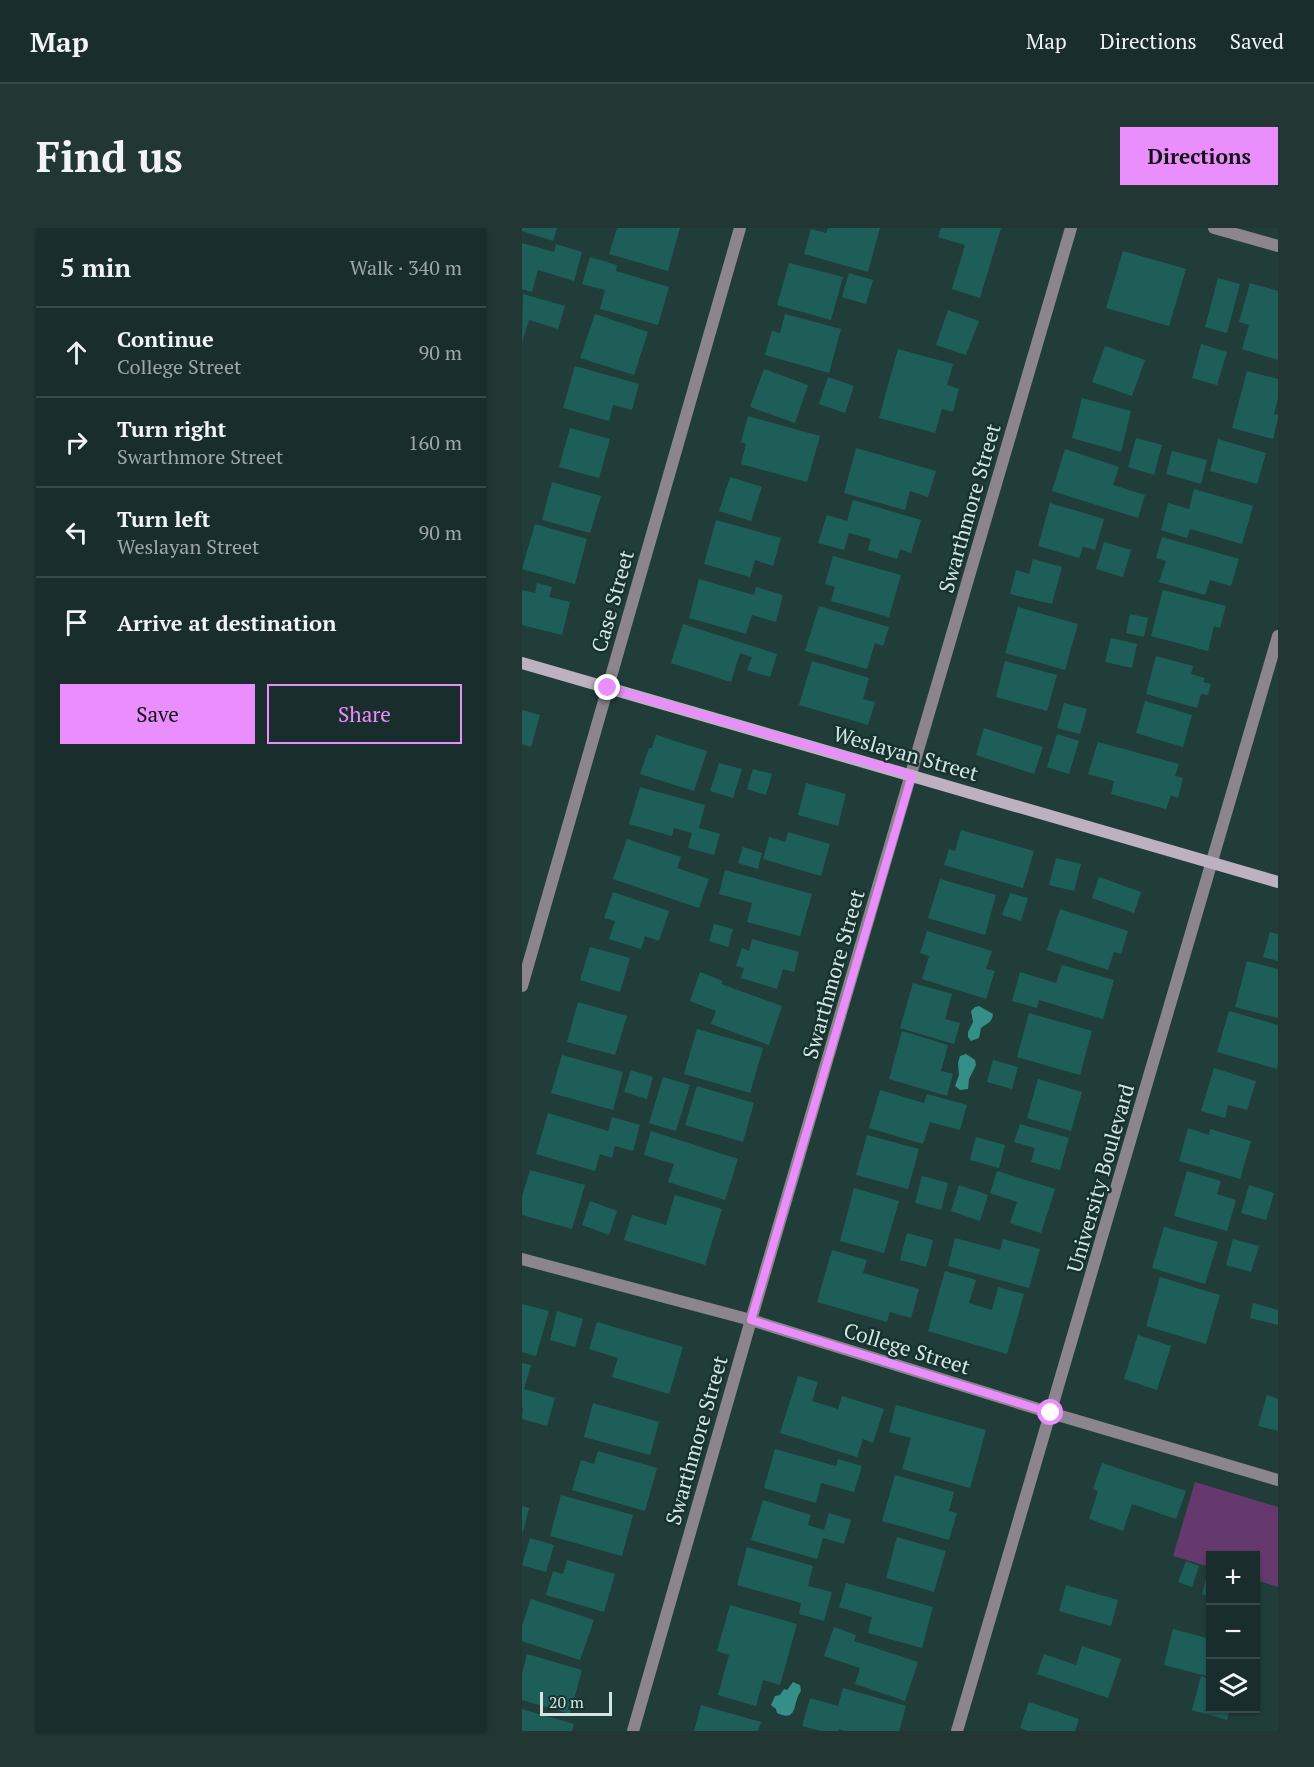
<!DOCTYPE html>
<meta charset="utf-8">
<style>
:root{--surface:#192e2c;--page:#223634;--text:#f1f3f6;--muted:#9fa8a9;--line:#374a48;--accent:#ea8dfd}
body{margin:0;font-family:"PT Serif",serif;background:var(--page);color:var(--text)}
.controls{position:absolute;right:18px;bottom:18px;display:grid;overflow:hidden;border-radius:0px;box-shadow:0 2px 4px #0004}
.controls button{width:54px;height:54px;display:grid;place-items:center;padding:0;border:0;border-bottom:2px solid var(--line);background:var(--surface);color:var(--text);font:30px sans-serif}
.scale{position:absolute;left:18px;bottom:15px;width:72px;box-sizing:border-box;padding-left:6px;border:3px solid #d5e5e3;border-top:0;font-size:16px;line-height:21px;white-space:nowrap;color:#d5e5e3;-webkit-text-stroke:4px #173330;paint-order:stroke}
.stop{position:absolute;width:18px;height:18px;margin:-14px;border:4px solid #ea8dfd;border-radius:50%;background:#fff}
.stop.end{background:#ea8dfd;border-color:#fff;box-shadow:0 2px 6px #0008}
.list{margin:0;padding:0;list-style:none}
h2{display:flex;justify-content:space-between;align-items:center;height:78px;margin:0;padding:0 24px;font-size:26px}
h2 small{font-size:20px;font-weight:400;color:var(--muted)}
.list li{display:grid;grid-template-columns:39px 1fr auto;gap:18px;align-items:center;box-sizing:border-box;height:90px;padding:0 24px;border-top:2px solid var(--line)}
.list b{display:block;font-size:22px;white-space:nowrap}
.list p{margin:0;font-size:20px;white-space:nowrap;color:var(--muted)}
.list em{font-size:20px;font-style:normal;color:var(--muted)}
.actions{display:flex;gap:12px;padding:18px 24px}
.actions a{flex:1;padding:14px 0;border:2px solid var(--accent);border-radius:0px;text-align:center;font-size:21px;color:var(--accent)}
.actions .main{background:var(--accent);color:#111}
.icon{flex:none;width:33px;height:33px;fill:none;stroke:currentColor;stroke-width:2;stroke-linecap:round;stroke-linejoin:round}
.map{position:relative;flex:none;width:756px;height:1503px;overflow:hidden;border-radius:0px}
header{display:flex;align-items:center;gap:36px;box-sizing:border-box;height:84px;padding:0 30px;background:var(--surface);border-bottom:2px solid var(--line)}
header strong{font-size:28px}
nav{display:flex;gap:33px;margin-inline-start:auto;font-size:21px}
.intro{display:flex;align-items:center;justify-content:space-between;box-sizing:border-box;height:144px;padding:0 36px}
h1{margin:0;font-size:42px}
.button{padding:15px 27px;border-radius:0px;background:var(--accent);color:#111;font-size:21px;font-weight:700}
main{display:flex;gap:36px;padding:0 36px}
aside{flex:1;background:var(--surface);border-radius:0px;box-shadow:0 2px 4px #0004}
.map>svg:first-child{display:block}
.green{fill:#65386e}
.water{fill:#348f87}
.building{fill:#1e5e59}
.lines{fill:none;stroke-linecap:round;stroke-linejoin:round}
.minor{stroke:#8c858e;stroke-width:12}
.tertiary{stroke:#8c858e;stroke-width:12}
.secondary{stroke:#bdb1bf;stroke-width:12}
.route{stroke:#ea8dfd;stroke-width:8}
.labels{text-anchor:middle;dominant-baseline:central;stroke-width:5;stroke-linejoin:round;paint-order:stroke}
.street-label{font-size:21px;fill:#d5e5e3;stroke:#173330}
</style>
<header>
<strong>Map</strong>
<nav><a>Map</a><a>Directions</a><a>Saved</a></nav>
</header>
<div class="intro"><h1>Find us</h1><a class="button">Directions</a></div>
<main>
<aside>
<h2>5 min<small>Walk · 340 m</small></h2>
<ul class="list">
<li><svg class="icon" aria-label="ahead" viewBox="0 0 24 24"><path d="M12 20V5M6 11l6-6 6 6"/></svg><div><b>Continue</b><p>College Street</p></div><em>90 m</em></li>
<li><svg class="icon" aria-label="right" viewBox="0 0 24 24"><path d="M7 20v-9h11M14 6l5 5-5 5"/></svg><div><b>Turn right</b><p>Swarthmore Street</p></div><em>160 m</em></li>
<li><svg class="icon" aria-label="left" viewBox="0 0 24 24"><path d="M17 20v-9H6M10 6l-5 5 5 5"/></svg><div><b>Turn left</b><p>Weslayan Street</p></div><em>90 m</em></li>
<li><svg class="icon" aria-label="arrive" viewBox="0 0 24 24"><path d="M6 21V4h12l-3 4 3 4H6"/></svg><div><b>Arrive at destination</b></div></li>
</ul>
<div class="actions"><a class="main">Save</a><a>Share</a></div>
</aside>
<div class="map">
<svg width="756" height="1503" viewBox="0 0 756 1503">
<rect width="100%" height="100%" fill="#213d3a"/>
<!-- green -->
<path class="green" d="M 673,1254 L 756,1279 L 756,1359 L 734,1352 L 734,1328 L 688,1328 L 688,1339 L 651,1328 Z"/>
<!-- water -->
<g class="water">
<path d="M 457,778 L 471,786 C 470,795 465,795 459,800 L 457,810 L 449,813 L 446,809 L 446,804 L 451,794 L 449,783 L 453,779 Z"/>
<path d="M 444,826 L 453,832 L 454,837 L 447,851 L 446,861 L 438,862 L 433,858 L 437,847 L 436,835 L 438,828 Z"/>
<path d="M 271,1454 L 278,1457 L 279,1463 C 270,1474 277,1495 255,1485 L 254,1481 L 249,1477 L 253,1468 L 258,1467 L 262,1461 L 265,1462 Z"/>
</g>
<!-- building -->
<g class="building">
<path d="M 0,0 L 35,0 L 31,13 L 0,3 Z"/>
<path d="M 95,0 L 158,0 L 146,43 L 87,26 Z"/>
<path d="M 306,0 L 358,0 L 346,44 L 282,26 L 289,1 L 304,5 Z"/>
<path d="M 419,0 L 479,0 L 458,70 L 430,61 L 443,17 L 416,9 Z"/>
<path d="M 0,15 L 32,24 L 34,16 L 60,24 L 52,53 L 16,42 L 10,64 L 0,61 Z"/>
<path d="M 601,23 L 664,41 L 647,98 L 584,80 Z"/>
<path d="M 68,29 L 95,37 L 94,43 L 147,59 L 136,97 L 78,81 L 83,62 L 60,56 Z"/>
<path d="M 267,35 L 321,49 L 309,92 L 255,77 Z"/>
<path d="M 327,45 L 351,52 L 344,76 L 320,69 Z"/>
<path d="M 696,50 L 718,56 L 705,105 L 683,99 Z"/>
<path d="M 728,55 L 756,63 L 756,132 L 720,121 L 727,97 L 717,94 Z"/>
<path d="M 1,66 L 43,78 L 36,101 L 7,92 L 0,114 Z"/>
<path d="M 426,82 L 457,93 L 444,127 L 414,117 Z"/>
<path d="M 73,86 L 126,104 L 112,147 L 58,130 Z"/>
<path d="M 263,86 L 319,101 L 307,145 L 243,127 L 250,103 L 258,105 Z"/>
<path d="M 679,116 L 705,124 L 695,157 L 670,150 Z"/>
<path d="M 583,118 L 623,132 L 610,168 L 570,154 Z"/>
<path d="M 376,121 L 431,136 L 425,157 L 437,161 L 431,184 L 420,181 L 413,205 L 357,190 Z"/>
<path d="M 53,138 L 117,156 L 110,182 L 91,177 L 87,193 L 41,180 Z"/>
<path d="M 242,141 L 286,157 L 273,195 L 228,179 Z"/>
<path d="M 725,143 L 756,151 L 756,170 L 752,186 L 756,187 L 756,190 L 751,211 L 710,200 Z"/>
<path d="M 306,149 L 332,158 L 323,185 L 297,176 Z"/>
<path d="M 560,170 L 609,183 L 599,224 L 550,210 Z"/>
<path d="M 226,188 L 298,208 L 285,254 L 219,236 L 224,216 L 219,214 Z"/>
<path d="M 48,200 L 88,211 L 77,250 L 37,239 Z"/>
<path d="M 614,210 L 640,217 L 632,247 L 606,239 Z"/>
<path d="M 696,211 L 744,225 L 735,256 L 688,243 Z"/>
<path d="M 334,220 L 414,243 L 406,269 L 388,263 L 383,282 L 322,265 Z"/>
<path d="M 543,221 L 597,239 L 591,257 L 623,267 L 616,290 L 530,263 Z"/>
<path d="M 650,223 L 685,232 L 679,256 L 644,246 Z"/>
<path d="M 208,249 L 240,259 L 229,293 L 197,283 Z"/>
<path d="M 30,254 L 79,268 L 68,305 L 20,292 Z"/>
<path d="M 672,261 L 731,278 L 720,316 L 668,301 L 665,310 L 639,302 L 646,275 L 667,281 Z"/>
<path d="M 331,272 L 399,292 L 389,325 L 378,321 L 375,331 L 346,322 L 349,311 L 327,305 L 322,322 L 296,315 L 305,287 L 325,293 Z"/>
<path d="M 528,275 L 582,291 L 573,322 L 561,319 L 557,330 L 516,318 Z"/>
<path d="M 194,292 L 259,310 L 251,338 L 233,332 L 228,349 L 182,336 Z"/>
<path d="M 13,296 L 65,311 L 53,356 L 0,341 Z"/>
<path d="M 640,309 L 717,331 L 709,358 L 688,352 L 683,367 L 637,354 L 644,333 L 634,330 Z"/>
<path d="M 582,314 L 609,322 L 601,349 L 574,341 Z"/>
<path d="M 311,328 L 379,347 L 367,389 L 309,373 L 313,359 L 303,356 Z"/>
<path d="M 511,331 L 540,339 L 530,376 L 488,366 L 494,342 L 507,346 Z"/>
<path d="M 177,351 L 232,367 L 234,359 L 261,367 L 254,394 L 230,387 L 224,406 L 167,390 Z"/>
<path d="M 15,355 L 30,359 L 27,369 L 48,374 L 40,407 L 0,397 L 0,362 L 13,365 Z"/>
<path d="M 641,362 L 704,378 L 698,400 L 692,398 L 686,423 L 629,408 Z"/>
<path d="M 297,378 L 367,399 L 361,418 L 353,415 L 345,441 L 283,423 Z"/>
<path d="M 496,379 L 556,396 L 543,442 L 483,425 Z"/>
<path d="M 608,386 L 626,390 L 622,409 L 604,405 Z"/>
<path d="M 161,396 L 255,426 L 248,449 L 225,442 L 230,429 L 218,425 L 209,454 L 149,435 Z"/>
<path d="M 589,410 L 615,416 L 610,440 L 583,434 Z"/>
<path d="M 634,428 L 671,438 L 669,446 L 683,450 L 681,454 L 689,456 L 686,467 L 679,466 L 675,480 L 624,466 Z"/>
<path d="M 290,433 L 347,450 L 341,471 L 353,474 L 346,497 L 277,477 Z"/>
<path d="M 483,433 L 535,447 L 525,483 L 474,469 Z"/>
<path d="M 623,473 L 670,487 L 661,519 L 614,505 Z"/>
<path d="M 542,475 L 565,481 L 558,506 L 535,500 Z"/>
<path d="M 0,482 L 18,487 L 9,519 L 0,516 Z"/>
<path d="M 462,500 L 521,519 L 512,546 L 454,527 Z"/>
<path d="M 535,506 L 557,513 L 547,546 L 525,539 Z"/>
<path d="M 134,507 L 185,523 L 172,563 L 118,546 L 127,520 L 130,520 Z"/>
<path d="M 576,514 L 657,536 L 653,548 L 661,550 L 656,570 L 649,567 L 644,581 L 589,566 L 592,553 L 566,546 Z"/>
<path d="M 197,535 L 220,541 L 211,570 L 188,563 Z"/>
<path d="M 231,541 L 250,546 L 244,567 L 225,561 Z"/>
<path d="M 284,555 L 324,566 L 316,598 L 276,587 Z"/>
<path d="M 118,559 L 183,577 L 177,600 L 198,606 L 192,627 L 166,620 L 170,605 L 152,600 L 150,608 L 107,596 Z"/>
<path d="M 439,602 L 512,623 L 501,660 L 422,637 L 427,621 L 433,623 Z"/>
<path d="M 266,604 L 308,616 L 299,648 L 241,631 L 247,609 L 263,614 Z"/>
<path d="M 105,611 L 159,629 L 155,640 L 187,651 L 177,680 L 91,651 Z"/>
<path d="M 221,619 L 240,625 L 236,641 L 216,635 Z"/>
<path d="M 534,630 L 559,636 L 552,663 L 527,657 Z"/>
<path d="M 203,642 L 290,666 L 278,708 L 225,694 L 230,675 L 197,666 Z"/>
<path d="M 577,649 L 619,664 L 612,685 L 570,670 Z"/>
<path d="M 418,651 L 474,667 L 463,707 L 406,690 Z"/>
<path d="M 91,664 L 147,683 L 137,713 L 123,708 L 119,721 L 87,711 L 93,693 L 82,690 Z"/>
<path d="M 488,665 L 506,670 L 499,693 L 480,687 Z"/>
<path d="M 538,681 L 606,703 L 599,726 L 592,724 L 586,742 L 525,722 Z"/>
<path d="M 192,696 L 211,701 L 206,719 L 187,713 Z"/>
<path d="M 405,703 L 470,723 L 464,741 L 473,743 L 464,771 L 400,751 L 407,728 L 398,725 Z"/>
<path d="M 748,704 L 756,706 L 756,733 L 741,729 Z"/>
<path d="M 230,711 L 277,724 L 272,744 L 261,741 L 255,761 L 219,750 L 222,740 L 214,738 L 220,720 L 227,723 Z"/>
<path d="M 68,719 L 108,730 L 98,764 L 58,752 Z"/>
<path d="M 725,733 L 756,741 L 756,790 L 713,779 Z"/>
<path d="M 540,737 L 592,752 L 581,791 L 517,772 L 515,780 L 490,773 L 498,744 L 534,755 Z"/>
<path d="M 178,744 L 201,753 L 199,756 L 260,778 L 247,817 L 189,796 L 194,783 L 168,773 Z"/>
<path d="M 391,755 L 430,766 L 423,791 L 438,795 L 432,816 L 378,800 Z"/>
<path d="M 56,774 L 105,788 L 93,827 L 45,814 Z"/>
<path d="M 707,783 L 756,797 L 756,835 L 755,841 L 695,824 Z"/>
<path d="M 507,785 L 570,803 L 558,847 L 495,829 Z"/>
<path d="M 175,801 L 241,820 L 228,865 L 162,846 Z"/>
<path d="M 380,803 L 426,817 L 419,843 L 431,846 L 425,868 L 367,851 Z"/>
<path d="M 40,827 L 101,844 L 91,882 L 29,865 Z"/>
<path d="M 471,832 L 496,839 L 490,861 L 465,854 Z"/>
<path d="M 692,840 L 734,853 L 725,882 L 706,877 L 703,890 L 679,883 Z"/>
<path d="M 109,842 L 131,849 L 125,871 L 102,864 Z"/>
<path d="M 141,849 L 168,857 L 154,903 L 127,895 Z"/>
<path d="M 516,851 L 560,864 L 549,903 L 505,890 Z"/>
<path d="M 175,858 L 232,875 L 221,914 L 163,897 Z"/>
<path d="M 358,862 L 402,875 L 405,866 L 445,877 L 438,902 L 408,894 L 401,916 L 347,900 Z"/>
<path d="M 26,885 L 86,903 L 90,889 L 118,897 L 111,923 L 93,918 L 90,930 L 78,926 L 73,943 L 14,926 Z"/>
<path d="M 498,896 L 547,910 L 538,942 L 509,934 L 513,920 L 492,914 Z"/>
<path d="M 666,900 L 687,907 L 688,901 L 729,913 L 718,951 L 657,933 Z"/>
<path d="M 129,903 L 216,931 L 203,972 L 146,954 L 152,936 L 122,927 Z"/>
<path d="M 345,907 L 397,921 L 386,961 L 334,947 Z"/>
<path d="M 454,909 L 483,917 L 477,940 L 448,932 Z"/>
<path d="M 8,942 L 63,957 L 50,1001 L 0,987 L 0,969 Z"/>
<path d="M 475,943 L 533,961 L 519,1005 L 488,995 L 495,974 L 468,965 Z"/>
<path d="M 665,943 L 699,953 L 695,966 L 714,972 L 705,1003 L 652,988 Z"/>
<path d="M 400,948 L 426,955 L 419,982 L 393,975 Z"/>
<path d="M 437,957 L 466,967 L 458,993 L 429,983 Z"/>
<path d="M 727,957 L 752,965 L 744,992 L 719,985 Z"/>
<path d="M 332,960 L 377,973 L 362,1025 L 318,1013 Z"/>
<path d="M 153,967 L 200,981 L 183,1037 L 102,1012 L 110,987 L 144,997 Z"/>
<path d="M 68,973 L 95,983 L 87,1007 L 60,997 Z"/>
<path d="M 642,999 L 696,1014 L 683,1056 L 630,1040 Z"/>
<path d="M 385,1005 L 411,1012 L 404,1039 L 378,1032 Z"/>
<path d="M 433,1010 L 478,1022 L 481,1011 L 518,1021 L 507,1060 L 426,1038 Z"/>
<path d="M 711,1011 L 737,1018 L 729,1044 L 704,1037 Z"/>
<path d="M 310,1022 L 345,1032 L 341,1045 L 397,1061 L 389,1090 L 368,1084 L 365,1094 L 295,1074 Z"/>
<path d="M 423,1043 L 454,1052 L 447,1075 L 470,1082 L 476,1059 L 502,1066 L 485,1126 L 406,1103 Z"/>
<path d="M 638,1049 L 698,1067 L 684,1116 L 624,1098 Z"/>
<path d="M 731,1075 L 756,1082 L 756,1097 L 728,1090 Z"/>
<path d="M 0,1076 L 27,1083 L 14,1128 L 0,1124 Z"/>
<path d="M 35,1083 L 61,1091 L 53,1119 L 28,1112 Z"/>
<path d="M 75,1094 L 161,1119 L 147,1166 L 90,1149 L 96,1130 L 67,1121 Z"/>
<path d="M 616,1107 L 649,1118 L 635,1162 L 602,1151 Z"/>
<path d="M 0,1135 L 9,1137 L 2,1161 L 33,1170 L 25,1198 L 0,1191 L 1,1180 L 0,1179 Z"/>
<path d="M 276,1148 L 296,1154 L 290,1173 L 316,1181 L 320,1168 L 362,1181 L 351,1215 L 341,1211 L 335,1229 L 258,1205 Z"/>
<path d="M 745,1167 L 756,1171 L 756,1203 L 736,1198 Z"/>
<path d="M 71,1175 L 137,1194 L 128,1227 L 62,1209 Z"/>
<path d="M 374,1177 L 464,1202 L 448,1260 L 380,1241 L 389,1210 L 367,1204 Z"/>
<path d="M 253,1221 L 314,1238 L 316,1231 L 340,1238 L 332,1264 L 299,1255 L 294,1275 L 242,1260 Z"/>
<path d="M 76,1223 L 135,1240 L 123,1283 L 50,1262 L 59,1232 L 72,1236 Z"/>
<path d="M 580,1235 L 664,1263 L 654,1291 L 610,1276 L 601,1303 L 567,1291 L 576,1263 L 571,1261 Z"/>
<path d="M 373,1247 L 432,1264 L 427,1283 L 435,1285 L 427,1312 L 360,1293 Z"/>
<path d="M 39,1267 L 111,1287 L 100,1328 L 28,1308 Z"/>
<path d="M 241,1272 L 289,1287 L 286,1297 L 302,1302 L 307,1285 L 329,1292 L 322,1316 L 301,1310 L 295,1331 L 229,1312 Z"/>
<path d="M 0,1278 L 7,1280 L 1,1304 L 0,1304 Z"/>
<path d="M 375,1309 L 424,1323 L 412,1364 L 364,1350 Z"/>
<path d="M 8,1310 L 32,1317 L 24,1344 L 0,1337 Z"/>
<path d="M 225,1319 L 291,1338 L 286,1358 L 310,1364 L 302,1393 L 277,1386 L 279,1375 L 215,1357 Z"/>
<path d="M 45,1332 L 93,1346 L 82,1384 L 24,1367 L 31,1343 L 41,1346 Z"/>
<path d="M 664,1333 L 677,1338 L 670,1359 L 656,1354 Z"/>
<path d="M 686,1344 L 688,1345 L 688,1369 L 680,1366 Z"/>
<path d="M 324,1355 L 411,1379 L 400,1420 L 346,1405 L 350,1389 L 317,1379 Z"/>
<path d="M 544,1357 L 596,1372 L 589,1398 L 537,1383 Z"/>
<path d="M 9,1371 L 72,1392 L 58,1432 L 0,1413 L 0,1398 Z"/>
<path d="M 208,1377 L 275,1396 L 258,1457 L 241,1452 L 234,1478 L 196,1467 L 207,1427 L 195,1423 Z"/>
<path d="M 312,1399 L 334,1407 L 332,1413 L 396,1434 L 383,1473 L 333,1456 L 338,1440 L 302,1428 Z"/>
<path d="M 651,1401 L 688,1411 L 688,1449 L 642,1437 Z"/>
<path d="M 560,1418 L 599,1431 L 586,1470 L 515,1446 L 522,1426 L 554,1437 Z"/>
<path d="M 5,1426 L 60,1442 L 48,1486 L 0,1472 L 0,1446 Z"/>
<path d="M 679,1448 L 688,1451 L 688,1480 L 708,1480 L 705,1492 L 670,1482 Z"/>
<path d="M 321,1460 L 384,1478 L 377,1503 L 323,1503 L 317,1501 L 316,1503 L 299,1503 L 280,1498 L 288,1470 L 316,1478 Z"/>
<path d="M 507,1474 L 557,1491 L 553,1503 L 506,1503 L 498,1500 Z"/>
<path d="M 179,1477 L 239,1494 L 236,1503 L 172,1503 Z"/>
<path d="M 0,1481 L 52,1496 L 50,1503 L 0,1503 Z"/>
</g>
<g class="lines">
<!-- minor -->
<g class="minor">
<path d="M 692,0 L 756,18"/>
<path d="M 0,758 L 218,0"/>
<path d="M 0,1031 L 229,1092 L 529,1185 L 756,1252"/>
<path d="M 111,1503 L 229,1092 L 549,0"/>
</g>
<!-- tertiary -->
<path class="tertiary" d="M 435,1503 L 756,408"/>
<!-- secondary -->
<path class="secondary" d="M 0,435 L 756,654"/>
</g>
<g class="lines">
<!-- route -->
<path class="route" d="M 86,460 L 390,547 L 229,1092 L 529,1185"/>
</g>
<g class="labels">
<!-- street labels -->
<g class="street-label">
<text transform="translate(447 280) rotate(-74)">Swarthmore Street</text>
<text transform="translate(90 373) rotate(-74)">Case Street</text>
<text transform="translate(384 525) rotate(16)">Weslayan Street</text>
<text transform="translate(311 746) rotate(-74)">Swarthmore Street</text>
<text transform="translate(578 950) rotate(-74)">University Boulevard</text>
<text transform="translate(385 1120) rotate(17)">College Street</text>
<text transform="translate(174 1212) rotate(-74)">Swarthmore Street</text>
</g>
</g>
</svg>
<div class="controls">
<button>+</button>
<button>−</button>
<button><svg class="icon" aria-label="layers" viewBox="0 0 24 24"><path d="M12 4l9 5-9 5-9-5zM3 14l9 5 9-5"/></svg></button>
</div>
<div class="scale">20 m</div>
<div class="stop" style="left:529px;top:1185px"></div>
<div class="stop end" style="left:86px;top:460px"></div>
</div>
</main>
